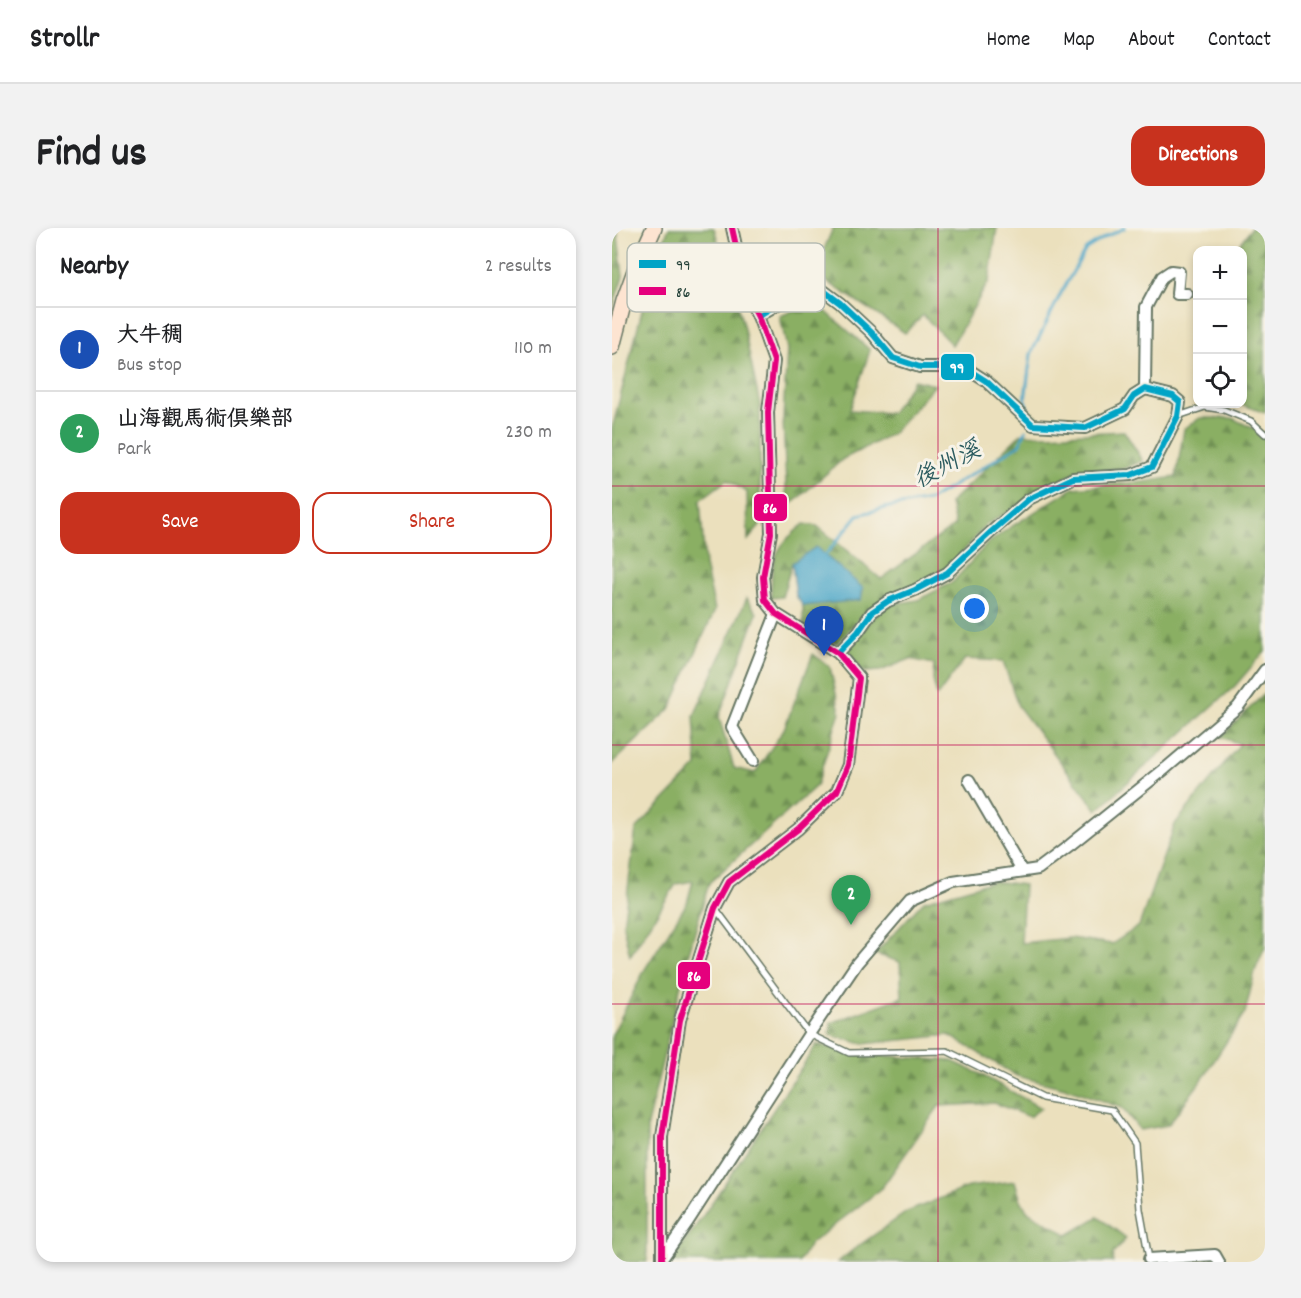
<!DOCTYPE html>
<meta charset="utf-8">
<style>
:root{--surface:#fff;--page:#f2f2f2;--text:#202124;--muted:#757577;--line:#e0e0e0;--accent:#c8321e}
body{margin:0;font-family:Dekko,"LXGW WenKai TC",sans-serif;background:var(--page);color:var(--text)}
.controls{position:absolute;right:18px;top:18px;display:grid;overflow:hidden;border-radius:12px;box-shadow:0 3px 9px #0003}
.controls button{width:54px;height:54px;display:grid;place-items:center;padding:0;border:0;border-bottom:2px solid var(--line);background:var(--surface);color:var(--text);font:30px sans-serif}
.you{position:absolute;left:363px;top:381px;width:21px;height:21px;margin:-15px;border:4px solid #fff;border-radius:50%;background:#1a73e8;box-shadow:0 0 0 9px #1a73e833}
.badge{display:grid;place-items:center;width:39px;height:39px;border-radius:50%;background:var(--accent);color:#fff;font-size:20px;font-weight:700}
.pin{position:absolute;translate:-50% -50px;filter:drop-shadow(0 2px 3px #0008)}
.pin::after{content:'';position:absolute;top:32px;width:21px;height:18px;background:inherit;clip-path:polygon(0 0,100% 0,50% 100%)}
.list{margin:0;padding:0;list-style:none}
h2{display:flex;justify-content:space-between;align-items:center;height:78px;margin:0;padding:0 24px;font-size:26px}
h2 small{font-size:20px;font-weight:400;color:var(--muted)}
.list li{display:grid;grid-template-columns:39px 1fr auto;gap:18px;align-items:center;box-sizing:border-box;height:84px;padding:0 24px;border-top:2px solid var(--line)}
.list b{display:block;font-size:22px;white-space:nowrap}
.list p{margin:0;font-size:20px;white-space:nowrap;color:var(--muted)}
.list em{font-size:20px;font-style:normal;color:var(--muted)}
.actions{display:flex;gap:12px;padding:18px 24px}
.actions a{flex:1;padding:14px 0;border:2px solid var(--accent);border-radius:18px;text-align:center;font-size:21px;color:var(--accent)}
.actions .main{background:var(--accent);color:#fff}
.icon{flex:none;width:33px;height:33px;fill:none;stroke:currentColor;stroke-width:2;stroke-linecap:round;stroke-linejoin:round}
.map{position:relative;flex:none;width:653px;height:1034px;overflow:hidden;border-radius:18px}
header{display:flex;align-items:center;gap:36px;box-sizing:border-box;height:84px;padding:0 30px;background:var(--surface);border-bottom:2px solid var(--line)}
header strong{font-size:28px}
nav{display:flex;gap:33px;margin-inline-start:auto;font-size:21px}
.intro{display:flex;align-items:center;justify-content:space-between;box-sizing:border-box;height:144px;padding:0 36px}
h1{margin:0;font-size:42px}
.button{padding:15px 27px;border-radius:18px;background:var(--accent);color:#fff;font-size:21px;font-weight:700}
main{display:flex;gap:36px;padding:0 36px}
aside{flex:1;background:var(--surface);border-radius:18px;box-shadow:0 3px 9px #0003}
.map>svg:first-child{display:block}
.forest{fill:url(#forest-firs);stroke:#54764c;stroke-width:1.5}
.water{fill:#49a5c7;stroke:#34717e;stroke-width:1.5}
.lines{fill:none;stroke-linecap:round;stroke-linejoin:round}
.stream{stroke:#49a5c7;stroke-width:3}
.lane-casing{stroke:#667664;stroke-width:8}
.street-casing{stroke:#667664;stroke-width:14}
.secondary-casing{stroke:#667664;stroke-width:18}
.lane{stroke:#fff;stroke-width:5}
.street{stroke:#fff;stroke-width:10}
.secondary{stroke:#fde4d1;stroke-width:15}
.bus-1-casing{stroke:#f7f3e8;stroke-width:10}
.bus-2-casing{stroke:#f7f3e8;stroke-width:10}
.bus-1{stroke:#02a4c6;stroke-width:6}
.bus-2{stroke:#e5007d;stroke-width:6}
.grid{fill:none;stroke:#c2185b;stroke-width:1.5;stroke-opacity:0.55}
.labels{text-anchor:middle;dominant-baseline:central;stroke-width:6;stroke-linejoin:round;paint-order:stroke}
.water-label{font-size:24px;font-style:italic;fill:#2c5c60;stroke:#f7f3e8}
.key{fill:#f7f3e8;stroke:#b6bcb2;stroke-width:1.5}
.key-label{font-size:16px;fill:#1f3d34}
.line-badge{stroke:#f7f3e8;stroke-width:2}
.badge-label{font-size:16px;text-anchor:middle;font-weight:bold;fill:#fff}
</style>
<header>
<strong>Strollr</strong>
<nav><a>Home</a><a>Map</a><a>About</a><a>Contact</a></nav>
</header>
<div class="intro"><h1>Find us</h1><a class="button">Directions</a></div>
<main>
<aside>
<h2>Nearby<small>2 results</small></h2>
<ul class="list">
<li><span class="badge" style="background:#1a4fb4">1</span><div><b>大牛稠</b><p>Bus stop</p></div><em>110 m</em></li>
<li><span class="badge" style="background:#2e9e5b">2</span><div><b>山海觀馬術俱樂部</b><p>Park</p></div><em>230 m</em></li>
</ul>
<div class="actions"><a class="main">Save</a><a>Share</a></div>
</aside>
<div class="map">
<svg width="653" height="1034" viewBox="0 0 653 1034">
<defs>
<pattern id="forest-firs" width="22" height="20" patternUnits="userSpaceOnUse" patternTransform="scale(1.5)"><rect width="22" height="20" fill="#8aaf64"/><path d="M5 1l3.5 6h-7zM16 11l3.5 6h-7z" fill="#709053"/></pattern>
</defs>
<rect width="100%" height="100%" fill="#f7f3e8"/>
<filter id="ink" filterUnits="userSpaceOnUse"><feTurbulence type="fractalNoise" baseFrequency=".0167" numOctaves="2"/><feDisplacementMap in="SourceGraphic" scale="12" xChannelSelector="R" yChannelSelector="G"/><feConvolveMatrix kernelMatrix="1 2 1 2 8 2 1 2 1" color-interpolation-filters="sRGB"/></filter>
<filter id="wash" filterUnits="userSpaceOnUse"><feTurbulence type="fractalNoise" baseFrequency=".008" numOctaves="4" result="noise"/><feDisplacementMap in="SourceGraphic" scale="24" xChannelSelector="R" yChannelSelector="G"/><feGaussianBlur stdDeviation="1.35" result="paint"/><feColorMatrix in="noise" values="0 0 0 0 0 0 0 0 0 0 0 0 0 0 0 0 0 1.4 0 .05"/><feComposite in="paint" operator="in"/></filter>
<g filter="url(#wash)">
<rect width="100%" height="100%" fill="#ebe0bd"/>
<!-- forest -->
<g class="forest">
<path d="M 0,0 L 5,0 L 11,48 L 0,82 Z"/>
<path d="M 57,0 L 102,0 L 131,97 L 148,177 L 148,298 L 136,312 L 135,264 L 115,252 L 88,272 L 93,338 L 103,382 L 58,481 L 0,536 L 0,201 L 42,35 Z"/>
<path d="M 221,0 L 385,0 L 377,53 L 340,117 L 311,87 L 293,105 L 202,45 Z"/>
<path d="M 639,0 L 653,0 L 653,185 L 629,176 L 630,176 L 630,22 L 623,22 Z"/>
<path d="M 203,74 L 258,122 L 238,182 L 279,185 L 302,152 L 323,157 L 280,206 L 231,231 L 175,280 L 171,192 L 175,121 L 168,88 Z"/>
<path d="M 588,190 L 620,190 L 653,206 L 653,423 L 623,458 L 485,582 L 406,478 L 391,433 L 353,431 L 325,468 L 321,452 L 322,436 L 298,431 L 268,443 L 252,444 L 236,424 L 256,396 L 274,377 L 306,372 L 341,354 L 375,316 L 397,300 L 461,260 L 531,254 L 564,249 L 572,201 Z"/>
<path d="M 512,203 L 531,233 L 513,240 L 463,244 L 375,296 L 336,340 L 304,357 L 274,369 L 251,386 L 225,416 L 191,398 L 191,378 L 210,375 L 180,335 L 170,369 L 159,370 C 160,331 161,320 192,296 L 205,298 L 269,351 L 343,297 L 338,275 L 409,206 L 434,207 Z"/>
<path d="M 135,370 L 145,385 L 107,489 L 122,540 L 143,545 L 172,501 L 201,426 L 218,439 L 228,484 L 204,558 L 97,655 L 74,735 L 35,897 L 35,1034 L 0,1034 L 0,807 L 33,741 L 75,675 L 81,653 L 64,656 L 18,728 L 11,698 L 24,601 L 85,538 L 82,488 Z"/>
<path d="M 653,465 L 653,719 L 643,743 L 633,785 L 591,850 L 556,897 L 528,902 L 510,880 L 461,862 L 405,848 L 337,807 L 251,816 L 218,807 L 219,795 L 290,769 L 288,734 L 263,726 L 312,673 L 382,653 L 412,657 L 409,715 L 458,710 L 500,716 L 527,698 L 563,596 L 628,516 L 609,509 Z"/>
<path d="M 205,816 L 237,825 L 340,833 L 368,846 L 429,880 L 417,889 L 383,875 L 327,878 L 269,961 L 198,1016 L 187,1034 L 59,1034 L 93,985 Z"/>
<path d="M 403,953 L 408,970 L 415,983 L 456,1007 L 486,989 L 514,1010 L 501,1026 L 501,1034 L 226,1034 L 242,1021 L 295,984 L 356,959 Z"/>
</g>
<!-- water -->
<path class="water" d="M 204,319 L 251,360 L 249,372 L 191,378 L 184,368 L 180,335 Z"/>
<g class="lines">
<!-- stream -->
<g class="stream">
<path d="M 417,188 L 413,171 L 419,126 L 450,63 L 474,21 L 495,8 L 513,0"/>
<path d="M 211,330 L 246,287 L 277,279 L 318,272 L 407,217 L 414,202"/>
</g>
</g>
</g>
<g filter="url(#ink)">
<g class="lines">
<defs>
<g id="lane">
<path d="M 566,188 L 593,179 L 612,182 L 639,193 L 653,206"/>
<path d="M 104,681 L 197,806 L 237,825 L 335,823 L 430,870 L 500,882 L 523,915 L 528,981 L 537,1031"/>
</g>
<g id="street">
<path d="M 146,88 L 192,60 L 212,63 L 228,75 L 260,105 L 281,130 L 308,139 L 352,139 L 374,153 L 421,197 L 473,200 L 513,181 L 522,168 L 533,161 L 561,168 L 568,174 L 566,188 L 540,239 L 519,247 L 461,250 L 417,271 L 379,304 L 335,345 L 303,362 L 276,373 L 260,384 L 246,404 L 226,425"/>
<path d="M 533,161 L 534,79 L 550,49 L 559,43 L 567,44 L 565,66 L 575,66"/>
<path d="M 141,533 L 120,499 L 164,386"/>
<path d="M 357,552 L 410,643"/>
<path d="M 50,1031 L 50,909 L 68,792 L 103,680 L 117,654 L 186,601 L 225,563 L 236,537 L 247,450 L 226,425 L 164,386 L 153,372 L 151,349 L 159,305 L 156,184 L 162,133 L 146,88 L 135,67 L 120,0"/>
<path d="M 50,1031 L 75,995 L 197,806 L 245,735 L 298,673 L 341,654 L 426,641 L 458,617 L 554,540 L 626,479 L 653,442"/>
<path d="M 537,1031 L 603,1027 L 607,1034"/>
</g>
<path id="secondary" d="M 0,119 L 12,73 L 24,40 L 42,0"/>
</defs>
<!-- lane casing -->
<use href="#lane" class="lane-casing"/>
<!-- street casing -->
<use href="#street" class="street-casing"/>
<!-- secondary casing -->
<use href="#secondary" class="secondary-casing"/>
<!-- lane -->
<use href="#lane" class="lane"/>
<!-- street -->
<use href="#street" class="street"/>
<!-- secondary -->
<use href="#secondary" class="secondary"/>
<defs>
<path id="bus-1" d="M 146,88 L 192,60 L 212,63 L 228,75 L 260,105 L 281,130 L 308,139 L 352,139 L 374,153 L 421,197 L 473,200 L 513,181 L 522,168 L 533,161 L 561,168 L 568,174 L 566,188 L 540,239 L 519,247 L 461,250 L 417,271 L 379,304 L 335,345 L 303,362 L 276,373 L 260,384 L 246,404 L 226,425"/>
<path id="bus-2" d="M 50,1031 L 50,909 L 68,792 L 103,680 L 117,654 L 186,601 L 225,563 L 236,537 L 247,450 L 226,425 L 164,386 L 153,372 L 151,349 L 159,305 L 156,184 L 162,133 L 146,88 L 135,67 L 120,0"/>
</defs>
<!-- bus-1 casing -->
<use href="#bus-1" class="bus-1-casing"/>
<!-- bus-2 casing -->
<use href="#bus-2" class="bus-2-casing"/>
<!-- bus-1 -->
<use href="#bus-1" class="bus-1"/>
<!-- bus-2 -->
<use href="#bus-2" class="bus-2"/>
</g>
</g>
<!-- grid -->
<path class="grid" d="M 326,0 L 326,1034M 0,258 L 653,258M 0,517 L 653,517M 0,776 L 653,776"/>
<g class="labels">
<!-- water labels -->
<g class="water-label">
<text transform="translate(336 238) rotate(-28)">後州溪</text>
</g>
</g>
<!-- legend -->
<rect x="15" y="15" width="198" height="69" rx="9" class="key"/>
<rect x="27" y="32" width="27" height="8" fill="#02a4c6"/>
<rect x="27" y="59" width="27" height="8" fill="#e5007d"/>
<g class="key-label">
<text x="64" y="42">99</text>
<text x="64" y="69">86</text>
</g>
<g class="line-badge">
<rect x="328" y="125" width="35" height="28" rx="6" fill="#02a4c6"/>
<rect x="141" y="265" width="35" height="29" rx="6" fill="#e5007d"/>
<rect x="65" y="733" width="34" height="29" rx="6" fill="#e5007d"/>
</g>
<g class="badge-label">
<text x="345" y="145">99</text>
<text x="158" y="285">86</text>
<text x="82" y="753">86</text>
</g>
</svg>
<div class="controls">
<button>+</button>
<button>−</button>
<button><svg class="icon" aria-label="locate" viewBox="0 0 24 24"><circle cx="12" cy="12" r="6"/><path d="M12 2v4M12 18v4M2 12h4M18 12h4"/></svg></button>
</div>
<div class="you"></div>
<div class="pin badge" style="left:212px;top:428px;background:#1a4fb4">1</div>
<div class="pin badge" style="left:239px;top:697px;background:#2e9e5b">2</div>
</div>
</main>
